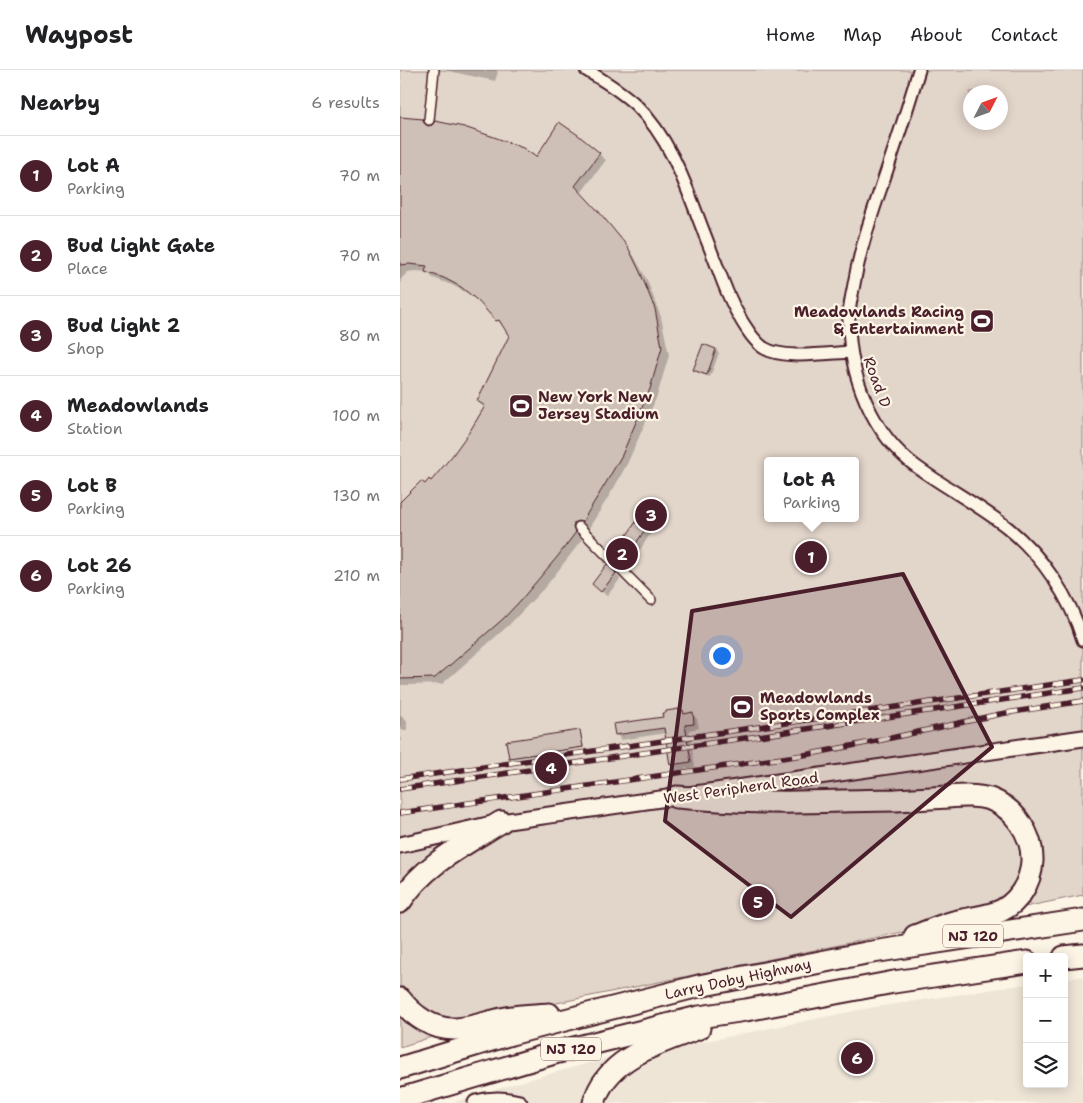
<!DOCTYPE html>
<meta charset="utf-8">
<style>
:root{--surface:#fff;--page:#f2f2f2;--text:#202124;--muted:#757577;--line:#e0e0e0;--accent:#4a1f2b}
body{margin:0;font-family:"Shantell Sans",sans-serif;background:var(--page);color:var(--text)}
.controls{position:absolute;right:15px;bottom:15px;display:grid;overflow:hidden;border-radius:5px;box-shadow:0 2px 12px #0003}
.controls button{width:45px;height:45px;display:grid;place-items:center;padding:0;border:0;border-bottom:1px solid var(--line);background:var(--surface);color:var(--text);font:25px sans-serif}
.compass{position:absolute;left:563px;top:15px;width:45px;height:45px;border-radius:50%;background:var(--surface);box-shadow:0 2px 12px #0003;rotate:48deg}
.you{position:absolute;left:321px;top:585px;width:18px;height:18px;margin:-12px;border:4px solid #fff;border-radius:50%;background:#1a73e8;box-shadow:0 0 0 8px #1a73e833}
.badge{display:grid;place-items:center;width:32px;height:32px;border-radius:50%;background:var(--accent);color:#fff;font-size:16px;font-weight:700}
.pin{position:absolute;translate:-50% -50%;border:2px solid #fff;box-shadow:0 1px 5px #0006}
.popup{position:absolute;left:364px;top:387px;width:95px;height:65px;box-sizing:border-box;display:grid;place-content:center;border-radius:5px;background:var(--surface);filter:drop-shadow(0 1px 4px #0005);font-size:16px;white-space:nowrap;color:var(--muted)}
.popup b{font-size:19px;color:var(--text)}
.popup::after{content:'';position:absolute;left:50%;top:100%;margin-left:-10px;border:10px solid transparent;border-top-color:var(--surface)}
.list{margin:0;padding:0;list-style:none}
h2{display:flex;justify-content:space-between;align-items:center;height:65px;margin:0;padding:0 20px;font-size:21px}
h2 small{font-size:16px;font-weight:400;color:var(--muted)}
.list li{display:grid;grid-template-columns:32px 1fr auto;gap:15px;align-items:center;box-sizing:border-box;height:80px;padding:0 20px;border-top:1px solid var(--line)}
.list b{display:block;font-size:19px;white-space:nowrap}
.list p{margin:0;font-size:16px;white-space:nowrap;color:var(--muted)}
.list em{font-size:16px;font-style:normal;color:var(--muted)}
.icon{flex:none;width:28px;height:28px;fill:none;stroke:currentColor;stroke-width:2;stroke-linecap:round;stroke-linejoin:round}
.map{position:relative;flex:none;width:683px;height:1033px;overflow:hidden}
header{display:flex;align-items:center;gap:30px;box-sizing:border-box;height:70px;padding:0 25px;background:var(--surface);border-bottom:1px solid var(--line)}
header strong{font-size:24px}
nav{display:flex;gap:28px;margin-inline-start:auto;font-size:18px}
main{display:flex}
aside{flex:1;background:var(--surface)}
.map>svg:first-child{display:block}
.built{fill:#eee5d7}
.green{fill:#e2d5ca;stroke:#967a7a;fill-rule:evenodd}
.shadow{fill:#0003}
.building{fill:#cfc0b7;stroke:#4a1f2b}
.lines{fill:none;stroke-linecap:round;stroke-linejoin:round}
.pedestrian-casing{stroke:#4a1f2b;stroke-width:12}
.minor-casing{stroke:#4a1f2b;stroke-width:15}
.tertiary-casing{stroke:#4a1f2b;stroke-width:19}
.motorway-casing{stroke:#4a1f2b;stroke-width:25}
.pedestrian{stroke:#fcf5e5;stroke-width:9}
.minor{stroke:#fcf5e5;stroke-width:11}
.tertiary{stroke:#fcf5e5;stroke-width:15}
.motorway{stroke:#fcf5e5;stroke-width:21}
.rail-casing{stroke:#4a1f2b;stroke-width:5.5}
.rail{stroke:#fcf5e5;stroke-width:4;stroke-dasharray:11;stroke-linecap:butt}
.marked{fill:#4a1f2b;fill-opacity:0.2;stroke:#4a1f2b;stroke-width:4;stroke-linejoin:round}
.labels{text-anchor:middle;dominant-baseline:central;stroke-width:4.5;stroke-linejoin:round;paint-order:stroke}
.shield{fill:#fcf5e5;stroke:#7f5f63;stroke-width:1}
.shield-label{font-size:14px;font-weight:bold;fill:#4a1f2b}
.poi-label{font-size:15px;font-weight:bold;fill:#4a1f2b;stroke:#fcf5e5;text-anchor:start}
.street-label{font-size:15px;fill:#4a1f2b;stroke:#fcf5e5}
</style>
<header>
<strong>Waypost</strong>
<nav><a>Home</a><a>Map</a><a>About</a><a>Contact</a></nav>
</header>
<main>
<aside>
<h2>Nearby<small>6 results</small></h2>
<ul class="list">
<li><span class="badge">1</span><div><b>Lot A</b><p>Parking</p></div><em>70 m</em></li>
<li><span class="badge">2</span><div><b>Bud Light Gate</b><p>Place</p></div><em>70 m</em></li>
<li><span class="badge">3</span><div><b>Bud Light 2</b><p>Shop</p></div><em>80 m</em></li>
<li><span class="badge">4</span><div><b>Meadowlands</b><p>Station</p></div><em>100 m</em></li>
<li><span class="badge">5</span><div><b>Lot B</b><p>Parking</p></div><em>130 m</em></li>
<li><span class="badge">6</span><div><b>Lot 26</b><p>Parking</p></div><em>210 m</em></li>
</ul>
</aside>
<div class="map">
<svg width="683" height="1033" viewBox="0 0 683 1033">
<rect width="100%" height="100%" fill="#fcf5e5"/>
<filter id="ink" filterUnits="userSpaceOnUse"><feTurbulence type="fractalNoise" baseFrequency=".02" numOctaves="2"/><feDisplacementMap in="SourceGraphic" scale="10" xChannelSelector="R" yChannelSelector="G"/><feConvolveMatrix kernelMatrix="1 2 1 2 8 2 1 2 1" color-interpolation-filters="sRGB"/></filter>
<g filter="url(#ink)">
<!-- built -->
<path class="built" d="M 683,906 L 683,1033 L 52,1033 L 117,1013 L 221,984 L 272,978 L 469,938 L 627,914 L 627,1014 L 664,1014 L 664,909 Z"/>
<!-- green -->
<path class="green" d="M 0,0 L 683,0 L 683,825 L 108,943 L 0,977 ZM 570,22 L 600,22 L 600,52 L 570,52 ZM 367,391 L 455,391 L 455,448 L 367,448 Z"/>
<!-- shadow -->
<g class="shadow">
<path d="M 44,0 L 96,0 L 98,2 L 95,11 Z"/>
<path d="M 0,48 L 22,50 L 29,57 L 136,89 L 178,66 L 206,90 L 181,123 L 206,151 L 234,186 L 247,210 L 261,247 L 269,285 L 257,326 L 228,392 L 214,418 L 189,458 L 185,457 L 181,460 L 179,466 L 182,470 L 146,516 L 109,555 L 42,614 L 10,615 L 0,615 L 0,435 L 25,416 L 31,413 L 63,373 L 85,338 L 78,331 L 110,266 L 104,257 L 84,236 L 69,224 L 52,215 L 33,208 L 27,202 L 16,201 L 8,202 L 0,210 Z"/>
<path d="M 316,280 L 319,283 L 310,307 L 298,303 L 295,300 Z"/>
<path d="M 249,453 L 254,458 L 229,497 L 216,484 Z"/>
<path d="M 207,496 L 220,509 L 207,526 L 199,519 Z"/>
<path d="M 280,642 L 283,642 L 286,645 L 292,644 L 297,649 L 299,658 L 289,660 L 295,697 L 276,700 L 271,695 L 266,663 L 221,670 L 216,664 Z"/>
<path d="M 0,646 L 2,646 L 7,651 L 7,660 L 0,660 Z"/>
<path d="M 180,661 L 181,662 L 184,678 L 111,689 L 110,688 Z"/>
</g>
<!-- building -->
<g class="building">
<path d="M 0,47 L 23,49 L 24,53 L 28,56 L 32,55 L 35,51 L 64,57 L 94,67 L 123,78 L 136,87 L 159,52 L 178,65 L 200,83 L 175,116 L 200,143 L 228,177 L 240,202 L 255,239 L 262,277 L 250,319 L 222,385 L 207,411 L 182,452 L 178,451 L 174,453 L 173,458 L 176,462 L 158,486 L 120,531 L 103,549 L 35,608 L 0,609 L 0,432 L 21,411 L 25,414 L 29,409 L 31,411 L 52,386 L 70,361 L 85,336 L 77,331 L 109,266 L 99,250 L 96,251 L 78,231 L 61,217 L 44,208 L 25,202 L 27,196 L 9,194 L 0,195 Z"/>
<path d="M 303,274 L 316,279 L 307,305 L 293,300 Z"/>
<path d="M 240,446 L 250,452 L 223,493 L 214,484 Z"/>
<path d="M 207,494 L 216,503 L 201,522 L 192,514 Z"/>
<path d="M 279,639 L 279,641 L 283,640 L 284,644 L 293,642 L 294,654 L 285,655 L 291,692 L 270,695 L 264,658 L 215,665 L 213,654 L 263,647 L 262,643 L 266,643 L 266,641 Z"/>
<path d="M 180,660 L 183,677 L 109,688 L 106,671 Z"/>
</g>
<g class="lines">
<defs>
<g id="pedestrian">
<path d="M 29,50 L 34,0"/>
<path d="M 179,457 L 251,530"/>
</g>
<g id="minor">
<path d="M 186,0 C 203,10 221,21 236,35 C 267,65 283,107 298,147 C 305,166 313,185 320,204 C 328,226 337,246 351,265 C 355,270 359,275 364,278 C 383,290 428,283 451,282"/>
<path d="M 519,0 C 509,33 499,65 488,97 C 475,136 461,173 454,214 C 452,226 448,239 449,251 C 449,305 472,365 517,397 C 546,418 579,435 608,458 C 642,486 670,527 683,570"/>
</g>
<g id="tertiary">
<path d="M 0,775 L 101,752 L 683,668"/>
<path d="M 76,1033 C 91,1029 105,1029 119,1033"/>
</g>
<g id="motorway">
<path d="M 276,727 C 308,729 339,732 371,732 C 412,733 454,730 496,730 C 513,729 531,728 548,727 C 562,726 576,725 590,729 C 614,738 633,764 632,791 C 631,813 617,836 595,843 C 583,847 570,848 558,851 C 543,854 529,861 515,866"/>
<path d="M 0,832 C 24,794 64,775 101,752"/>
<path d="M 664,887 L 683,885"/>
<path d="M 0,929 C 13,946 33,960 56,959 C 73,958 89,951 106,948 C 120,945 135,945 149,944"/>
<path d="M 0,998 L 111,964 L 157,952 L 299,916 L 466,883 L 683,850"/>
<path d="M 0,1029 L 158,982 L 299,947 L 346,940 L 494,912 L 627,892"/>
<path d="M 194,1033 C 207,986 259,974 299,958"/>
</g>
</defs>
<!-- pedestrian casing -->
<use href="#pedestrian" class="pedestrian-casing"/>
<!-- minor casing -->
<use href="#minor" class="minor-casing"/>
<!-- tertiary casing -->
<use href="#tertiary" class="tertiary-casing"/>
<!-- motorway casing -->
<use href="#motorway" class="motorway-casing"/>
<!-- pedestrian -->
<use href="#pedestrian" class="pedestrian"/>
<!-- minor -->
<use href="#minor" class="minor"/>
<!-- tertiary -->
<use href="#tertiary" class="tertiary"/>
<!-- motorway -->
<use href="#motorway" class="motorway"/>
<defs>
<g id="rail">
<path d="M 0,709 L 683,610"/>
<path d="M 0,719 L 683,618"/>
<path d="M 0,743 L 410,684 L 482,670 L 600,644 L 683,631"/>
</g>
</defs>
<!-- rail casing -->
<use href="#rail" class="rail-casing"/>
<!-- rail -->
<use href="#rail" class="rail"/>
</g>
</g>
<!-- marked area -->
<path class="marked" d="M 503,504 L 592,677 L 391,847 L 265,751 L 292,541 Z"/>
<!-- icons -->
<defs>
<symbol id="stadium-square" viewBox="-11 -11 22 22"><rect x="-9" y="-9" width="18" height="18" rx="4" fill="#4a1f2b" stroke="#fcf5e5"/><path d="M0-5a6.5 5 0 1 0 0 10a6.5 5 0 1 0 0-10ZM-3.5-1.8h7v3.6h-7Z" fill="#fff"/></symbol>
</defs>
<g fill-rule="evenodd">
<use href="#stadium-square" x="568" y="237" width="28" height="28"/>
<use href="#stadium-square" x="107" y="322" width="28" height="28"/>
<use href="#stadium-square" x="328" y="623" width="28" height="28"/>
</g>
<g class="labels">
<!-- shield labels -->
<g class="shield">
<rect x="543" y="854.5" width="60" height="23" rx="4"/>
<rect x="141" y="967.5" width="60" height="23" rx="4"/>
</g>
<g class="shield-label">
<text x="573" y="866">NJ 120</text>
<text x="171" y="979">NJ 120</text>
</g>
<!-- poi labels -->
<g class="poi-label">
<text x="564" y="242" text-anchor="end">Meadowlands Racing<tspan x="564" dy="17">&amp; Entertainment</tspan></text>
<text x="138" y="327">New York New<tspan x="138" dy="17">Jersey Stadium</tspan></text>
<text x="360" y="628">Meadowlands<tspan x="360" dy="17">Sports Complex</tspan></text>
</g>
<!-- street labels -->
<g class="street-label">
<text transform="translate(477 312) rotate(70)">Road D</text>
<text transform="translate(341 718) rotate(-8)">West Peripheral Road</text>
<text transform="translate(338 909) rotate(-12)">Larry Doby Highway</text>
</g>
</g>
</svg>
<div class="controls">
<button>+</button>
<button>−</button>
<button><svg class="icon" aria-label="layers" viewBox="0 0 24 24"><path d="M12 4l9 5-9 5-9-5zM3 14l9 5 9-5"/></svg></button>
</div>
<svg class="compass" viewBox="-18 -18 36 36"><path d="M0-13l5 13h-10z" fill="#e53935"/><path d="M0 13l5-13h-10z" fill="#757577"/></svg>
<div class="you"></div>
<div class="pin badge" style="left:411px;top:487px">1</div>
<div class="popup"><b>Lot A</b>Parking</div>
<div class="pin badge" style="left:222px;top:484px">2</div>
<div class="pin badge" style="left:251px;top:445px">3</div>
<div class="pin badge" style="left:151px;top:698px">4</div>
<div class="pin badge" style="left:358px;top:832px">5</div>
<div class="pin badge" style="left:457px;top:988px">6</div>
</div>
</main>
